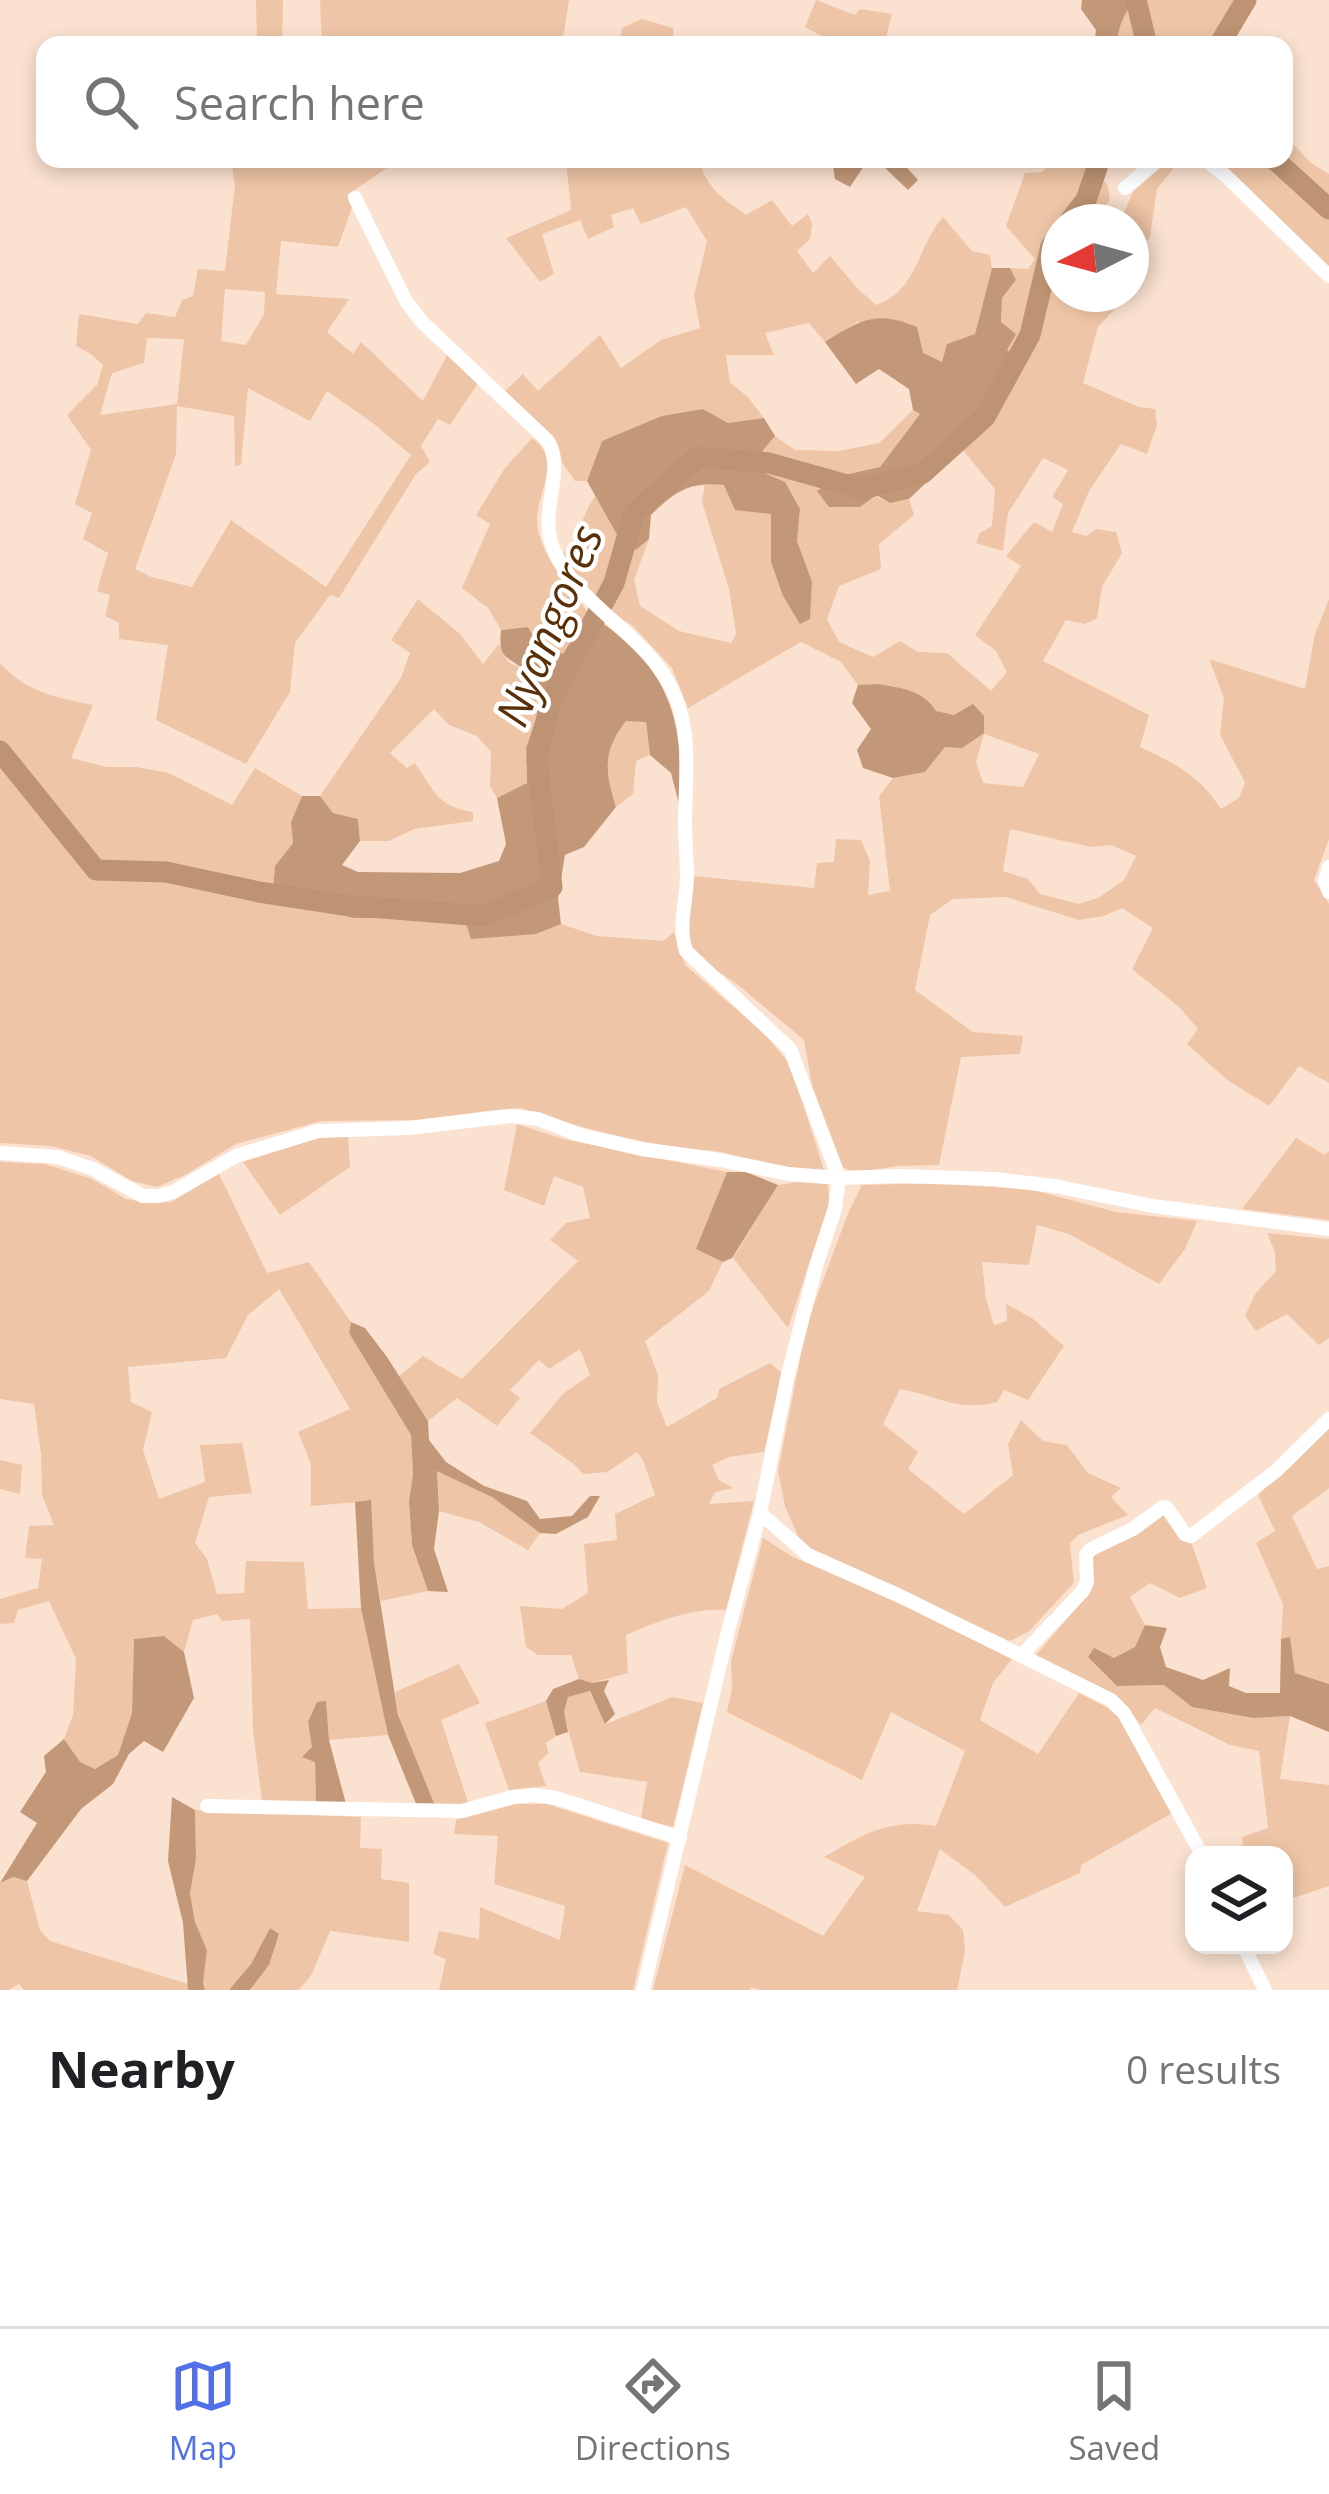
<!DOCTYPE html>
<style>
:root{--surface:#fff;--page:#f6f6f6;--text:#202124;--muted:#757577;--line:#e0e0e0;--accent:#5371e6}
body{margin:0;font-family:"Open Sans",sans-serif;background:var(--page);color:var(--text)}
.controls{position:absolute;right:36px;bottom:36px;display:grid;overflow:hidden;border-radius:24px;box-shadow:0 6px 18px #0003}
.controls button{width:108px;height:108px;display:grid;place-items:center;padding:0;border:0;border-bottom:3px solid var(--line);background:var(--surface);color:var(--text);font:60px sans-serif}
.compass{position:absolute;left:1041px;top:204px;width:108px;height:108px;border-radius:50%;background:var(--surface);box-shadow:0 6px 18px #0003;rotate:264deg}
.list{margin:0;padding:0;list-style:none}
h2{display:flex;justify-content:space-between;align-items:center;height:156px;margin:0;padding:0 48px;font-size:51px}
h2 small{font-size:39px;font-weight:400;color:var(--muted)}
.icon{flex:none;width:66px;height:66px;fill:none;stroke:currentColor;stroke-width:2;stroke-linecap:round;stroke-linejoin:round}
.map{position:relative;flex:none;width:1329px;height:1990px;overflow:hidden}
.search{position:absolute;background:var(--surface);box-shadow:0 6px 18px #0003;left:36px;right:36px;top:36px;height:132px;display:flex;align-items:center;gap:30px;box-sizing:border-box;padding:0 42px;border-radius:24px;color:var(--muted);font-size:45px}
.sheet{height:336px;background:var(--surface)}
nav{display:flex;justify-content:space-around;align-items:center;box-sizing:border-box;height:168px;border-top:3px solid var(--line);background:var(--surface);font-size:33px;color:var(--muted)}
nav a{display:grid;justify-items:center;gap:6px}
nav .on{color:var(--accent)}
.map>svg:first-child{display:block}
.green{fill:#eec5a6;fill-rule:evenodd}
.forest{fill:#c29878}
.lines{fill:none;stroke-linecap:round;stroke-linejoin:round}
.river{stroke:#bd9373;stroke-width:21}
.minor{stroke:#fff;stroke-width:14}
.labels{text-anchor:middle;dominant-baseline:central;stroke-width:9;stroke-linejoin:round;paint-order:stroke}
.water-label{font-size:45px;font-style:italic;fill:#593007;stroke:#fff}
</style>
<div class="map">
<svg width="1329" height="1990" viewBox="0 0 1329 1990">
<rect width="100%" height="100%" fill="#fbe2d0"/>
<!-- green -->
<g class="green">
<path d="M 256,0 L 283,0 L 282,45 L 257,45 Z"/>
<path d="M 320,0 L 569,0 L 564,33 L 557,45 L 322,45 Z"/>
<path d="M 816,0 L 855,15 L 860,9 L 892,14 L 884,45 L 825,45 L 827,39 L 805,27 Z"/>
<path d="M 1137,0 L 1252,0 L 1231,36 L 1231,45 L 1117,45 C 1117,30 1125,9 1137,0 Z"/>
<path d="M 642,19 L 673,28 L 674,45 L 619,45 L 622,28 Z"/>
<path d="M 1284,134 L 1311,163 L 1329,174 L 1329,267 L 1215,159 L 1284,159 Z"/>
<path d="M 231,159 L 400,159 L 347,195 L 352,207 L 338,247 L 281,241 L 276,294 L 349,299 L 327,332 L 353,354 L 361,342 L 423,401 L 447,355 L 478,383 L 450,425 L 438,419 L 421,446 L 430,462 L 416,474 L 339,598 L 330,595 L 295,643 L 290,692 L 246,764 L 156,720 L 168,645 L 119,639 L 119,623 L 105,616 L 110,595 L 97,591 L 108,553 L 83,539 L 92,513 L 75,504 L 91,450 L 67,415 L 97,385 L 103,365 L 91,354 L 76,346 L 79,314 L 138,324 L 146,313 L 175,317 L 182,300 L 193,296 L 198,269 L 225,271 L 235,185 ZM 225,289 L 265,292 L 264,314 L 246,345 L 221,341 ZM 147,338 L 184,339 L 177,404 L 100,415 L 112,373 L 144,363 ZM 248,388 L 310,421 L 327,391 L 374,424 L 411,455 L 326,587 L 231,520 L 192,587 L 151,577 L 135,569 L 176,454 L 177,406 L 234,416 L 235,466 L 241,465 Z"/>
<path d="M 566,159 L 699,159 C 707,190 722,197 746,215 L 772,200 L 792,226 L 808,214 L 812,224 L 810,239 L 797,251 L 813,273 L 830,256 L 858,289 L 876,305 C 918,291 917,246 943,217 L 972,251 L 990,255 L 992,268 L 975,334 L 942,363 L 857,322 L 825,342 L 809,323 L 765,333 L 774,355 L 726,355 L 730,383 L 747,396 L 764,418 L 728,423 L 702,409 L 602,441 L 587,481 L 575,481 L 562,462 L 559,448 L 547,432 L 504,392 L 523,374 L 538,391 L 600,335 L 621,368 L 661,340 L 700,328 L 694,296 L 707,241 L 686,207 L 641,224 L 633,208 L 611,215 L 614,227 L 588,239 L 580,220 L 542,234 L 554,274 L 540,282 L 506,238 L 571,210 Z"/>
<path d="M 1054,159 L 1108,159 L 1101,177 L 1108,186 L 1110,200 L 1088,222 L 1059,222 L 1059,294 L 1123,294 L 1114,310 L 1098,327 L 1083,383 L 1139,407 L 1155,409 L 1157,425 L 1147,454 L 1121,444 L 1089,491 L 1072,532 L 1086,536 L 1097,529 L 1116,532 L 1122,553 L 1102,587 L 1097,618 L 1085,624 L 1066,620 L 1043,661 L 1149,715 L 1140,747 C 1176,764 1199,775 1221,809 L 1239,798 L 1245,782 L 1220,735 L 1224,698 L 1209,659 L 1305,689 L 1315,634 L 1329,599 L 1329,839 L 1314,880 L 1329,904 L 1329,1083 L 1299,1066 L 1269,1106 L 1226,1079 L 1187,1044 L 1198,1029 L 1179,1007 L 1132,969 L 1153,928 L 1122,908 L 1104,916 L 1079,920 L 1006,897 L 953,899 L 930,915 L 915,990 L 973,1032 L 1023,1036 L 1020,1054 L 961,1057 L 939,1165 L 897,1166 L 855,1173 L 843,1167 L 812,1085 L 804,1040 L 738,985 L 710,966 L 691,946 L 687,933 L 693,876 L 814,888 L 817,863 L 834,862 L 836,839 L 861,840 L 870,861 L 868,895 L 890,891 L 879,796 L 893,778 L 925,772 L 945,747 L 955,716 L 936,711 L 878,684 L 858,685 L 841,662 L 801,642 L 688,708 L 672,668 L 632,625 L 612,613 L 576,577 L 563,553 C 581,537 581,514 596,495 L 620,540 L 636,550 L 649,539 L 634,580 L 640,606 L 679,631 L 731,643 L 736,634 L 729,589 L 702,502 L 705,483 L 724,485 L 771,514 L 771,562 L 783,596 L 800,623 L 810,618 L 812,583 L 797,541 L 800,509 L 762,473 L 762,450 L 775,436 L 795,450 L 839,451 L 879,443 L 913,410 L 920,414 L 880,467 L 835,477 L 890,503 L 909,499 L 914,515 L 879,544 L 881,569 L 839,586 L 827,619 L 839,642 L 873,657 L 900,641 L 918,652 L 947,653 L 991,691 L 1007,672 L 996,651 L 975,635 L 1021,566 L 1006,556 L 1034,522 L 1052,532 L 1063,504 L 1052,497 L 1068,470 L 1043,458 L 1008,513 L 1003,551 L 976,543 L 980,533 L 992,526 L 995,489 L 962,449 L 1000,406 L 1006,350 L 1001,322 L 1002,298 L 1016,280 L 1010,268 L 1028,269 L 1035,259 L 1006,226 L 1025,173 L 1042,172 ZM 984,734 L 1039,754 L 1023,787 L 983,783 L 976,762 ZM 1010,829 L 1091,847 L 1111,845 L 1136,856 L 1124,880 L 1100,897 L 1079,904 L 1040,894 L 1028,879 L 1003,871 Z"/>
<path d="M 1167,162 L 1173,169 L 1157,189 L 1150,237 L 1131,259 L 1131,222 L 1120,222 L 1133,192 Z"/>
<path d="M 532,438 C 568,464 528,498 539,534 C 548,565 571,589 589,614 L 563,655 L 537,642 L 528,627 L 501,630 L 488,608 L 462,588 L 490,524 L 476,515 L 505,468 Z"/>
<path d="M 418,599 L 460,634 L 483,664 L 499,644 L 508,662 L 523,669 L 544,695 L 526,748 L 527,783 L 497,798 L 490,786 L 491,752 L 477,736 L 449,725 L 434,709 L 390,753 L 407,768 L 415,763 C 434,790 437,807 473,812 L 473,821 L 414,829 L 389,841 L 360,841 L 358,819 L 333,813 L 320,796 L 401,678 L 410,653 L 391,640 Z"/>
<path d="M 0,663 C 25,692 58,698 93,705 L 71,758 L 107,767 L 136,767 L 169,773 L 232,805 L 255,768 L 302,796 L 291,822 L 293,843 L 275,866 L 272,900 L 354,918 L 449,918 L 536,934 L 561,924 L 597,936 L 663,941 L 674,932 L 685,965 L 765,1034 L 791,1066 L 824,1170 L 771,1166 L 722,1152 L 660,1145 L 596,1131 L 520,1108 L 493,1110 L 420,1120 L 321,1121 L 236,1144 L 185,1175 L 157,1187 L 132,1181 L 91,1156 L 51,1146 L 0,1143 Z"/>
<path d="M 626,721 L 646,721 L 650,755 L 636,761 L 633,794 L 616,807 C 605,771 602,752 626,721 Z"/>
<path d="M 517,1124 L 563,1139 L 727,1172 L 697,1248 L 723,1262 L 709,1291 L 645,1341 L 658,1375 L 657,1402 L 667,1427 L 717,1398 L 719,1389 L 770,1363 L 782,1373 L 764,1452 L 729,1457 L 712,1465 L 719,1480 L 733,1488 L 715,1492 L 709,1504 L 754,1501 L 726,1610 C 691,1608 659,1621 626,1635 L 628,1673 L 592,1683 L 579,1679 L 571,1655 L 538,1655 L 526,1647 L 520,1606 L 562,1609 L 588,1593 L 584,1544 L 617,1540 L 615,1514 L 655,1495 L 643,1460 L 637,1452 L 607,1472 L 583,1474 L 575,1465 L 530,1433 L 564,1393 L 590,1375 L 580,1349 L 549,1369 L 539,1360 L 510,1390 L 520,1398 L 497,1426 L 457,1398 L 428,1421 L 399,1376 L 423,1356 L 462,1379 L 578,1261 L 550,1240 L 566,1223 L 590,1218 L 583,1187 L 554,1176 L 544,1206 L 504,1190 Z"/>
<path d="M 321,1137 L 348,1137 L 350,1167 L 280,1215 L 243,1162 Z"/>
<path d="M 1296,1138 L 1325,1155 L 1329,1151 L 1329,1220 L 1242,1209 Z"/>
<path d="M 0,1162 L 45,1164 L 92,1179 L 126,1199 L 149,1203 L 171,1202 L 219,1174 L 267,1273 L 309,1262 L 351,1322 L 349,1333 L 411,1435 L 413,1475 L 409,1501 L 412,1545 L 428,1591 L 381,1601 L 374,1562 L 370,1501 L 311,1506 L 311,1464 L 298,1432 L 350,1409 L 279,1289 L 248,1315 L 226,1358 L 128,1367 L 131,1402 L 152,1412 L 143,1450 L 159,1499 L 205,1482 L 200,1445 L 242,1443 L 252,1493 L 209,1497 L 195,1543 L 207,1559 L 217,1594 L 244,1593 L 246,1561 L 304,1562 L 308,1609 L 361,1608 L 388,1735 L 329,1740 L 326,1702 L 308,1722 L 315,1762 L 316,1804 L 262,1800 L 253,1731 L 250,1619 L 222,1621 L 217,1614 L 193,1620 L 184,1652 L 164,1636 L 134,1639 L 132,1713 L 118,1755 L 96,1769 L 80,1763 L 64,1739 L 73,1715 L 76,1659 L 49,1601 L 18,1610 L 14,1623 L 0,1624 L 0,1599 L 38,1588 L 42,1559 L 25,1558 L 29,1526 L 54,1525 L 42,1495 L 41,1454 L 34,1404 L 0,1399 Z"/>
<path d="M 799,1182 L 828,1184 L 829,1203 L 788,1328 L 733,1258 L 778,1185 Z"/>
<path d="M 939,1183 L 1033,1190 L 1116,1212 L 1197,1221 L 1185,1249 L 1159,1284 L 1069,1234 L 1037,1225 L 1029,1265 L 982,1262 L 986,1299 L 994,1325 L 1007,1321 L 1006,1304 L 1032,1318 L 1064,1346 L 1028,1400 L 1004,1390 L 997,1402 C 956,1412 939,1396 900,1389 L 883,1424 L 918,1452 L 908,1469 L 964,1514 L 1013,1475 L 1008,1444 L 1021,1420 L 1043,1441 L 1067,1445 L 1088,1473 L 1121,1488 L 1111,1497 L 1128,1515 L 1078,1535 L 1070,1543 L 1074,1583 L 1029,1631 L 1010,1641 L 811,1550 L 798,1536 L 785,1506 L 778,1471 L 807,1323 L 849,1211 L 862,1185 Z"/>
<path d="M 1267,1233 L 1329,1239 L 1329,1338 L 1319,1345 L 1287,1314 L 1256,1331 L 1245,1316 L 1255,1294 L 1276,1271 L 1275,1252 Z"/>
<path d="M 1329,1424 L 1329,1488 L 1292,1516 L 1317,1569 L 1329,1566 L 1329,1684 L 1295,1673 L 1290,1638 L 1281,1639 L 1283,1604 L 1256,1543 L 1275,1531 L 1258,1495 Z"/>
<path d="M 0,1460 L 22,1465 L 20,1494 L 0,1489 Z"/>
<path d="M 437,1470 L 492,1497 L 540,1533 L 528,1550 L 479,1522 L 439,1511 Z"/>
<path d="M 1162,1512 L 1180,1540 L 1192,1544 L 1207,1588 L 1180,1598 L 1150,1583 L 1130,1597 L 1145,1625 L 1135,1647 L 1114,1659 L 1117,1686 L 1164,1685 L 1192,1707 L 1253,1718 L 1290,1716 L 1280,1779 L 1329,1785 L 1329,1886 L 1284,1901 L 1284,1855 L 1244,1855 L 1242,1837 L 1268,1828 L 1259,1751 L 1230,1745 L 1155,1708 L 1141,1725 L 1119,1698 L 1036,1655 L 1092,1590 L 1093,1556 L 1140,1533 Z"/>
<path d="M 763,1538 L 793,1557 L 903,1605 L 1012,1659 L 993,1683 L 980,1720 L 1038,1754 L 1079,1693 L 1108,1708 L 1123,1721 L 1174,1812 L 1081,1865 L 1080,1873 L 1005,1907 L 976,1876 L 940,1849 L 917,1911 L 949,1915 L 963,1930 L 965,1951 L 957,1990 L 760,1990 L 751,1987 L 750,1990 L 653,1990 L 685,1865 L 823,1936 L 865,1877 L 824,1857 C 864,1834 889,1818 936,1826 L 965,1751 L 891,1712 L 862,1780 L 727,1712 L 732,1689 L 731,1661 Z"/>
<path d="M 459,1664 L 480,1703 L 441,1720 L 468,1802 L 456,1807 L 436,1808 L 398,1715 L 395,1692 Z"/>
<path d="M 589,1691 L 606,1724 L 672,1697 L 703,1703 L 673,1827 L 641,1819 L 647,1782 L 580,1772 L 563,1712 L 568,1697 Z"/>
<path d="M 546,1701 L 556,1736 L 546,1743 L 548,1753 L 538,1763 L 546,1786 L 509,1790 L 485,1723 Z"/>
<path d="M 517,1804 L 547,1804 L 668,1843 L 633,1990 L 439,1990 L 446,1959 L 433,1954 L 439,1931 L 479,1939 L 480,1907 L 560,1940 L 565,1906 L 494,1884 L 498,1836 L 454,1834 L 456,1820 Z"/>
<path d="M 195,1810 L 361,1817 L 360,1848 L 382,1849 L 381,1879 L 409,1883 L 409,1942 L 330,1931 L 312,1974 L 299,1990 L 250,1990 L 269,1965 L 270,1928 L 251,1964 L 229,1990 L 205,1990 L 203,1983 L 207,1950 L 195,1922 L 190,1893 L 196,1859 Z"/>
<path d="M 13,1877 L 27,1881 L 40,1930 L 50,1941 L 188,1984 L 188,1990 L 24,1990 L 19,1984 L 9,1990 L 0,1990 L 0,1883 Z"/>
</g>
<!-- forest -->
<g class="forest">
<path d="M 1082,0 L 1137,0 C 1125,9 1117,30 1117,45 L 1094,45 L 1096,30 L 1081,9 Z"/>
<path d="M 832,159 L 899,159 L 918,180 L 908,190 L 881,164 L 866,163 L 850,187 L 835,179 Z"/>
<path d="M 992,268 L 1010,268 L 1016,280 L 1002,298 L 1001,322 L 1016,334 L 1007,350 L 1022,363 L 1000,406 L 962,449 L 909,499 L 890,503 L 876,495 L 860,507 L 829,507 L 817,491 L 835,477 L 880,467 L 920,414 L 913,410 L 909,389 L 879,369 L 856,384 L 825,342 C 861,319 877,310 917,327 L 923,353 L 942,362 L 947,344 L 975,334 Z"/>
<path d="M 703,409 L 728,423 L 764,418 L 775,436 L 763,450 L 762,472 L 785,482 L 800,509 L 797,541 L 812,582 L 810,619 L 800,624 L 783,596 L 771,562 L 771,514 L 735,510 L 724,485 C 690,481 674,492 651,515 L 649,539 L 636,550 L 620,540 L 587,481 L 602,441 L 662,416 Z"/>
<path d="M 589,614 C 666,664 686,714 679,804 L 671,773 L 650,755 L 646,722 L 626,721 C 602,752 605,771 616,807 L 584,847 L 565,855 L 558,898 L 561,924 L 536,934 L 471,939 L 466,923 L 449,918 L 354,918 L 272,900 L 275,866 L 293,843 L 291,822 L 302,796 L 320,796 L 333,813 L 358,819 L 360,841 L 342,865 L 358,872 L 460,873 L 499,861 L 506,844 L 497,798 L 527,783 L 526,748 L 544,695 C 538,687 531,677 524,670 C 507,655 498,660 501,630 L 528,627 L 537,642 L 563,654 Z"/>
<path d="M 878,684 C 901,688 923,690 936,711 L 954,715 L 973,704 L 984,716 L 984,733 L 962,748 L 945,747 L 925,772 L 893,778 L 863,768 L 857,750 L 871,729 L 852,703 L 858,685 Z"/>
<path d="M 727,1172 L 746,1172 L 778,1185 L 732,1258 L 723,1262 L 696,1249 Z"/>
<path d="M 351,1322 L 365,1328 L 387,1357 L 428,1421 L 429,1440 L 446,1462 L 484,1486 L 527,1501 L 540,1519 L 572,1516 L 590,1496 L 600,1496 L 588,1517 L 556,1534 L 540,1533 L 492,1497 L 437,1471 L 439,1511 L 434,1549 L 448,1592 L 428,1591 L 412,1545 L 409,1501 L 413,1475 L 411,1435 L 349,1333 Z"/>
<path d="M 371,1500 L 374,1562 L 398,1715 L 436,1808 L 417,1806 L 388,1735 L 361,1608 L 355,1502 Z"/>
<path d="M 1145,1625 L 1167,1628 L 1160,1647 L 1166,1667 L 1203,1680 L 1230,1668 L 1229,1686 L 1246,1693 L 1280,1693 L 1281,1639 L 1290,1637 L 1295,1673 L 1329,1684 L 1329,1732 L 1290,1716 L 1253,1718 L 1192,1707 L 1164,1685 L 1117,1686 L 1088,1657 L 1094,1648 L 1114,1658 L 1135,1647 Z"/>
<path d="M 164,1636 L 184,1652 L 194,1698 L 163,1752 L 144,1741 L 129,1754 L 113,1784 L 81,1809 L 27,1881 L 13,1877 L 0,1883 L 37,1823 L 20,1812 L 46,1772 L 44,1756 L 64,1739 L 80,1762 L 95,1769 L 118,1755 L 132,1713 L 134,1639 Z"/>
<path d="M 579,1679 L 592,1683 L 609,1680 L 604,1691 L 615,1714 L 605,1724 L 590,1691 L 568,1697 L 564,1712 L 568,1732 L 556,1736 L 546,1701 L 553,1689 Z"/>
<path d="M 326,1701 L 329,1740 L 346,1804 L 316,1804 L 315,1762 L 302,1757 L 312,1747 L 308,1722 L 317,1702 Z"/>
<path d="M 172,1797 L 195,1810 L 196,1859 L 190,1893 L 195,1922 L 207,1950 L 203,1983 L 205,1990 L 188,1990 L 183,1923 L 168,1861 Z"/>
<path d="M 270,1928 L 279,1934 L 269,1965 L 250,1990 L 229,1990 L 251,1964 Z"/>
</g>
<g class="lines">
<!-- river -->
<g class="river">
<path d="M 1136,0 L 1146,41 L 1144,45"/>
<path d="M 1219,45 L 1246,0"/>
<path d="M 1274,159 L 1329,209"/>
<path d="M 1069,222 L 1086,200 L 1100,159"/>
<path d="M 0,751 L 96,870 L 166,872 L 259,892 L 344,905 L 483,916 L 552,887 L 537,760 L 551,700 L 614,583 L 634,513 L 698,457 L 769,463 L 862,489 L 923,473 L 985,417 L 1030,335 L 1051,246 L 1059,236"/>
</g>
<!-- minor -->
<g class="minor">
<path d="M 1204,159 L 1225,175 L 1329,276"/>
<path d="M 1125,188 L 1159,159"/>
<path d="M 355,198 L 406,301 L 422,322 L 548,441 C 566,472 538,511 553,548 C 578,609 650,634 675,696 C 692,736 685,781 685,823 C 685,842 687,860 687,879 C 686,904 678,926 686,951 L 790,1049 L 839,1178 L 835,1209 L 816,1266 L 787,1379 L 760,1513 L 728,1631 L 643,1990"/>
<path d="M 1329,867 L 1325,881 L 1329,892"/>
<path d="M 0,1153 L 58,1157 L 93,1169 L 143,1196 L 158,1196 L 173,1192 L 236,1156 L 318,1131 L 408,1128 L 511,1116 L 538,1119 L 577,1134 L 641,1149 L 720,1160 L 789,1174 L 839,1178 L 898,1176 L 995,1179 L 1055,1186 L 1153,1206 L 1329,1229"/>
<path d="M 760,1513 L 808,1555 L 900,1596 L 1111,1700 L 1124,1713 L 1202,1855"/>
<path d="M 1021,1656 L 1082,1592 L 1087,1582 L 1086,1555 L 1091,1549 L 1133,1529 L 1163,1507 L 1167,1508 L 1185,1534 L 1191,1536 L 1276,1471 L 1329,1419"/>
<path d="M 207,1806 L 462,1811 L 513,1797 L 534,1795 L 556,1798 L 680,1838"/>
<path d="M 1243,1945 L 1265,1990"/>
</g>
</g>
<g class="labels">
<!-- water labels -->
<g class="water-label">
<text transform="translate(548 625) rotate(-68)">Nyangores</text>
</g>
</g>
</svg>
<div class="controls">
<button><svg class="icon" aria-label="layers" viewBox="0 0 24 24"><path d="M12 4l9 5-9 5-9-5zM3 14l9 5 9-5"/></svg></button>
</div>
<svg class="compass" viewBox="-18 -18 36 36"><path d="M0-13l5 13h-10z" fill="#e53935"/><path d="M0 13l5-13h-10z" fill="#757577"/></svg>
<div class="search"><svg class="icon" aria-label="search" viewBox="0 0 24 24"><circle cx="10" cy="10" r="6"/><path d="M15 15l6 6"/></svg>Search here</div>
</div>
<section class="sheet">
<h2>Nearby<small>0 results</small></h2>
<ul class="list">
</ul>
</section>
<nav>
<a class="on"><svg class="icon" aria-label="map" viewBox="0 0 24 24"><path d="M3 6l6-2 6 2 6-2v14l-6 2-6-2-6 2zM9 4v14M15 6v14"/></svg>Map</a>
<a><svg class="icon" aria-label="directions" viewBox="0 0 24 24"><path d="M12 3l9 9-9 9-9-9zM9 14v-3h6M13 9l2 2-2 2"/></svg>Directions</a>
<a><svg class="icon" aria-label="saved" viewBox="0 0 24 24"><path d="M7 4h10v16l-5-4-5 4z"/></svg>Saved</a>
</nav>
